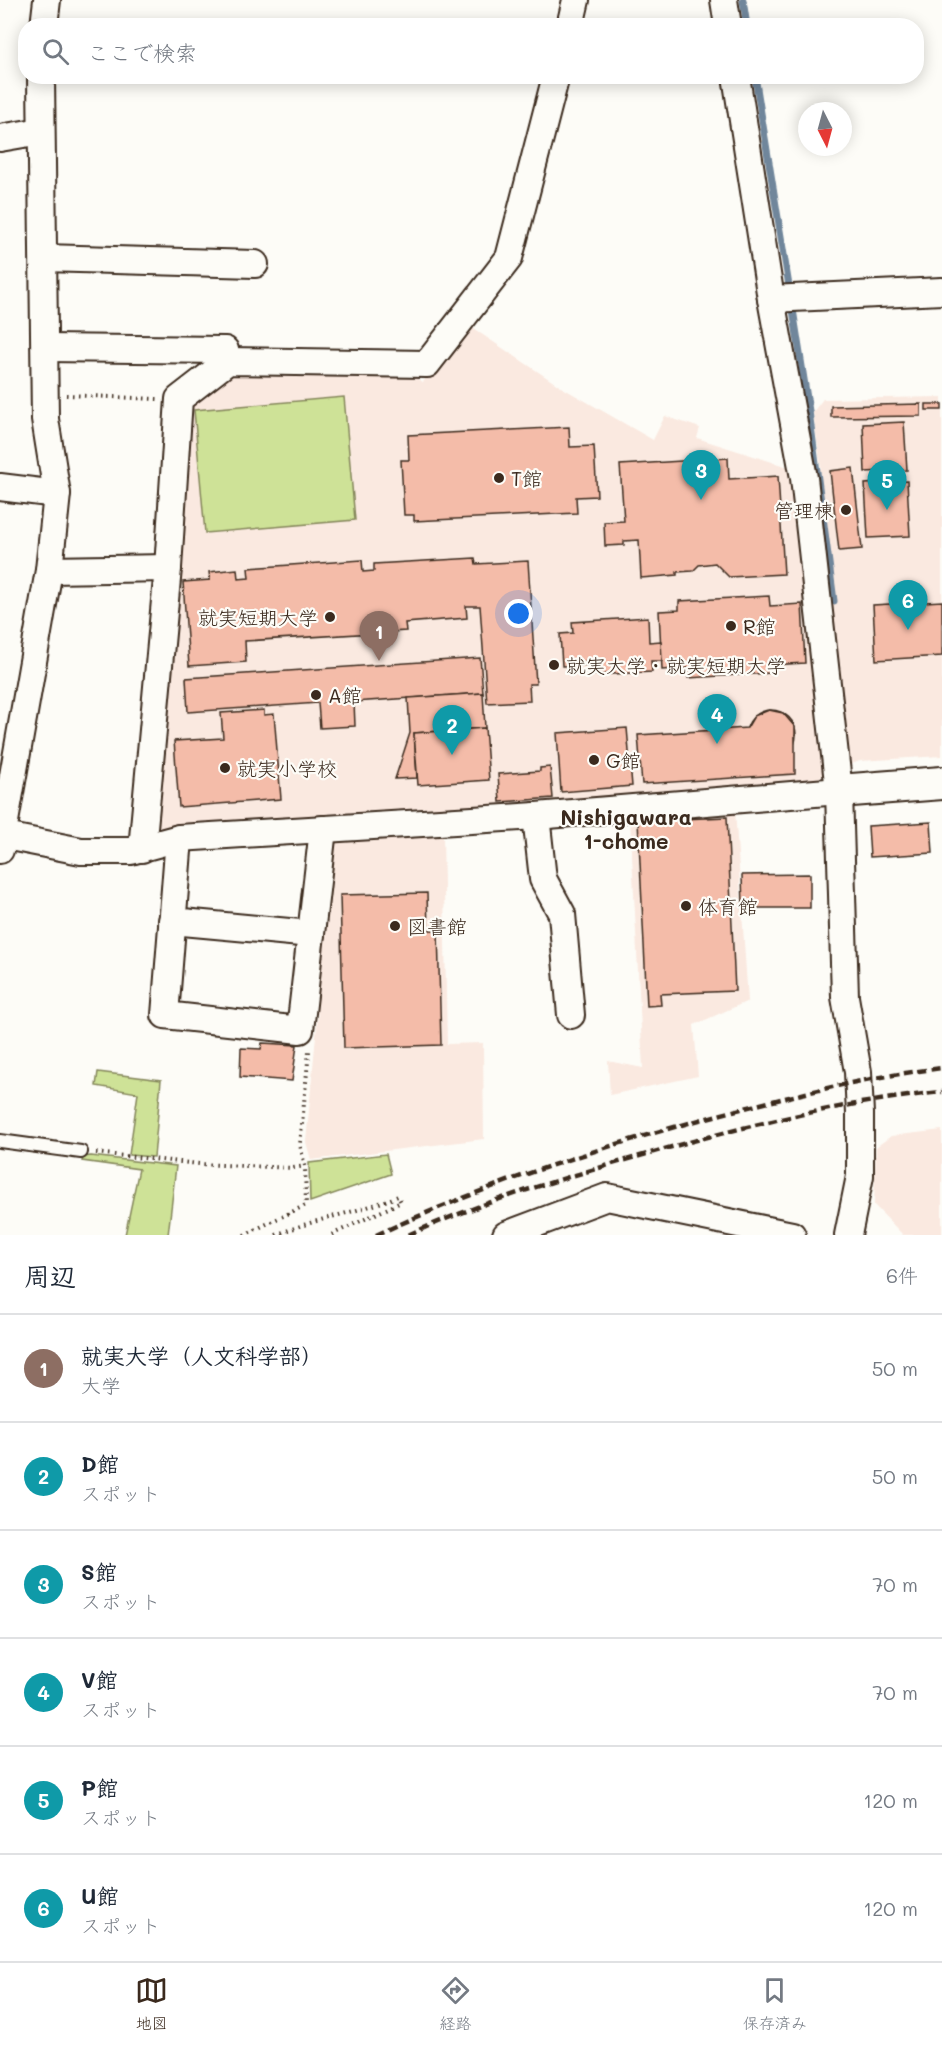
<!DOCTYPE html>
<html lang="ja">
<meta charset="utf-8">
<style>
:root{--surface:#fff;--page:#f2f2f3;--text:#1f2937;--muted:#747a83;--line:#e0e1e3;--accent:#3b2a1e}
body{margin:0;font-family:Mali,"Klee One",sans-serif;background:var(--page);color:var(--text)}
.compass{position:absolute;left:798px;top:102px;width:54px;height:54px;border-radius:50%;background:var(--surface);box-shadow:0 3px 15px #0003;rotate:174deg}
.you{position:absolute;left:519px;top:614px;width:21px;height:21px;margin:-15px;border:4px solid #fff;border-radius:50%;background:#1a73e8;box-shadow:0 0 0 9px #1a73e833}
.badge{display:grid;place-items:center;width:39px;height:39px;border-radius:50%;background:var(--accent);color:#fff;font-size:20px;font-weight:700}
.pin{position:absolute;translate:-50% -50px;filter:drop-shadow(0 2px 3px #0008)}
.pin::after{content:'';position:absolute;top:32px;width:21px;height:18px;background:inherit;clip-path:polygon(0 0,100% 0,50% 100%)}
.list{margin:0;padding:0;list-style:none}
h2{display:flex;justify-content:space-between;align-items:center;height:78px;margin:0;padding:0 24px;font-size:26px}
h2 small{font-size:20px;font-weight:400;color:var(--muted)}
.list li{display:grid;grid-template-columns:39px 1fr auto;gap:18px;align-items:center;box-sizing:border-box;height:108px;padding:0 24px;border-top:2px solid var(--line)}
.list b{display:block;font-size:22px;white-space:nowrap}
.list p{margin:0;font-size:20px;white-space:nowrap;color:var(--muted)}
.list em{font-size:20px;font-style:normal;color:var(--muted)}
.icon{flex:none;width:33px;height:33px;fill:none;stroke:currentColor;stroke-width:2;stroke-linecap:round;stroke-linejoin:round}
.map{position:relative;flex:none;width:942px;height:1235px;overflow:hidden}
.search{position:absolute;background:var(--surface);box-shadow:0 3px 15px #0003;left:18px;right:18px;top:18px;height:66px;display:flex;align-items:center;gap:15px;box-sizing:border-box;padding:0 21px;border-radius:24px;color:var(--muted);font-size:22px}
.sheet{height:726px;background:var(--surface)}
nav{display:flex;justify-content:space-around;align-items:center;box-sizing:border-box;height:84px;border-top:2px solid var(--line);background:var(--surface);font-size:16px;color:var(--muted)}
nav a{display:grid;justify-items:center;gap:3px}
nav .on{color:var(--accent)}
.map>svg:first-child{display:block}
.built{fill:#fae9e0}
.green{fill:#cee297;stroke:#84865a;stroke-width:1.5}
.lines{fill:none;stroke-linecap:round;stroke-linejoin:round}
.stream{stroke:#6f869b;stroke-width:7}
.building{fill:#f4bca9;stroke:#3b2a1e;stroke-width:1.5}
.service-casing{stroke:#3b2a1e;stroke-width:16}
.minor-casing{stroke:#3b2a1e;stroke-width:30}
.tertiary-casing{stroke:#3b2a1e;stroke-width:36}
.path{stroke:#3b2a1e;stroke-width:4;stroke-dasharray:1.5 4.5;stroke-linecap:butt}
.service{stroke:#fdfcf7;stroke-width:12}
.minor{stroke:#fdfcf7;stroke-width:26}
.tertiary{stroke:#fdfcf7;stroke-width:32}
.rail{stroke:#3b2a1e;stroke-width:4.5;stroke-dasharray:9 4.5;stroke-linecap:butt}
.poi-dot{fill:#3b2a1e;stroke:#fdfcf7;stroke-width:2}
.labels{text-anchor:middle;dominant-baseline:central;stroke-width:4.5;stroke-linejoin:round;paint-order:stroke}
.poi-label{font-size:20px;fill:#3b2a1e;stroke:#fdfcf7;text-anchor:start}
.neighbourhood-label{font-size:21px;font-weight:bold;fill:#3b2a1e;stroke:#fdfcf7}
</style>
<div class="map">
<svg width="942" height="1235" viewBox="0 0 942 1235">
<rect width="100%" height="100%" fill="#fdfcf7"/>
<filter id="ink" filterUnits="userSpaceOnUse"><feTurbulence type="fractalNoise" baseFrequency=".0167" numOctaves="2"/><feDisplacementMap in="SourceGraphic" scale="12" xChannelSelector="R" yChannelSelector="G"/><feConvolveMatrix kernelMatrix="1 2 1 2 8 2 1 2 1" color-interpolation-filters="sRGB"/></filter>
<g filter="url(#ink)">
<!-- built -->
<g class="built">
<path d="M 468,325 L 561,387 L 653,440 L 665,416 L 700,428 L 697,438 L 788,467 L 821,468 L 813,412 L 823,399 L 942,397 L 942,756 L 860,761 L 828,773 L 807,784 L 157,832 L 151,827 L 174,574 L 183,557 L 184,540 L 178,532 L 188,400 L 236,366 L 411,375 L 423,382 Z"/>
<path d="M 735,809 L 748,1001 L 694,1025 L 698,1076 L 610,1095 L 608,1061 L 643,1068 L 630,817 Z"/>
<path d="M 443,834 L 447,1044 L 483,1043 L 484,1139 L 311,1160 L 306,1142 L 318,1014 L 312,1008 L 328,840 Z"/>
<path d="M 942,1130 L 942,1235 L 903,1235 L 874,1205 L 876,1147 L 891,1136 Z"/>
</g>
<!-- green -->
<g class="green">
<path d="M 344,397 L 355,520 L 205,533 L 194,410 Z"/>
<path d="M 98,1072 L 161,1080 L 154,1157 L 129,1155 L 138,1093 L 96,1086 Z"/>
<path d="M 386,1154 L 391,1174 L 310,1202 L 309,1163 Z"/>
<path d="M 91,1156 L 176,1166 L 168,1235 L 125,1235 L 139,1169 L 82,1161 L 83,1157 Z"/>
</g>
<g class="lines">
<!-- stream -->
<g class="stream">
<path d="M 743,0 L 747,26"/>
<path d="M 755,76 L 790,292"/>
<path d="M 792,303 L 809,411 L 834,601"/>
</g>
</g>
<!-- building -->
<g class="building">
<path d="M 921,404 L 921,416 L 831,417 L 831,406 Z"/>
<rect x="926" y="404" width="16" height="6"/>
<path d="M 904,422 L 907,470 L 865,472 L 863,424 Z"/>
<path d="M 569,427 L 570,447 L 594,446 L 597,496 L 576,497 L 577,513 L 414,521 L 414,515 L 404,515 L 401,460 L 409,460 L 408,435 Z"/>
<path d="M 728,458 L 729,479 L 778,476 L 784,574 L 729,577 L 715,563 L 699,565 L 693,571 L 677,572 L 677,575 L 641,578 L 639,540 L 624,541 L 624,545 L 605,546 L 604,522 L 624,521 L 620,465 Z"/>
<path d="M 853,468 L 862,549 L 839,551 L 830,471 Z"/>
<path d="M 907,481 L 910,536 L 868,538 L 865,484 Z"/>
<path d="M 475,558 L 476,564 L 528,561 L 536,684 L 529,684 L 530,701 L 487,703 L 480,606 L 466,606 L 467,618 L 405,623 L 406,631 L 245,641 L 246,662 L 189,666 L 183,582 L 210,580 L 209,572 L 237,569 L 238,579 L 249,578 L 248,568 L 362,560 L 363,572 L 374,571 L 374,564 Z"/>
<path d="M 769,596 L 770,606 L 802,604 L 805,663 L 771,665 L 771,673 L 688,678 L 688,668 L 662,670 L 659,611 L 679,610 L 679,601 Z"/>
<path d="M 942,601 L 942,656 L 876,660 L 873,605 Z"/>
<path d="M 648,617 L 649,642 L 661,641 L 662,661 L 651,661 L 652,672 L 593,675 L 592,660 L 585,661 L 586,665 L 562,666 L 560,634 L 573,633 L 572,622 Z"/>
<path d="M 480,658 L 483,693 L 354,702 L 355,726 L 320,728 L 318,703 L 188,712 L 186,678 Z"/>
<path d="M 483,693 L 485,728 L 414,733 L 417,778 L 395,779 L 410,733 L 408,698 Z"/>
<circle cx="771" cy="735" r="25"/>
<path d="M 264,710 L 264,715 L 274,714 L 281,799 L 179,807 L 174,741 L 223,738 L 221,713 Z"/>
<path d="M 769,710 L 783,713 L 795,727 L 795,774 L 642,784 L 638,735 L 747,728 L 754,716 Z"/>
<path d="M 485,728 L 489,780 L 418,785 L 414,733 Z"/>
<path d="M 627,728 L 632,786 L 561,792 L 557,733 Z"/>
<path d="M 550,767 L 553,798 L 500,802 L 498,774 L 540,771 L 540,768 Z"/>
<path d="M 727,817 L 735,991 L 660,994 L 661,1005 L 647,1006 L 638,821 Z"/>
<path d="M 931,822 L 933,853 L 870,857 L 868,826 Z"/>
<path d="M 810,874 L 810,908 L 743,908 L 742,875 Z"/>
<path d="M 427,893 L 428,930 L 438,930 L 441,1045 L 344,1048 L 340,895 Z"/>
<path d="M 262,1043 L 297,1045 L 292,1081 L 240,1077 L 241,1048 L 261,1049 Z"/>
</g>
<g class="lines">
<defs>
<path id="service" d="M 0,1141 L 81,1152"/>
<g id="minor">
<path d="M 724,0 L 728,26"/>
<path d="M 44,26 L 47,0"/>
<path d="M 570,26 L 576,0"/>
<path d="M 736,76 L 771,299 L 804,478 L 839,791 L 845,997 L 858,1072 L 860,1114 L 860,1176 L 848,1235"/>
<path d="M 0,138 L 41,131"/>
<path d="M 44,258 L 255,264"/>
<path d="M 771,299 L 942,291"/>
<path d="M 45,348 L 225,350"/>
<path d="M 0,487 L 57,494"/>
<path d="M 49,570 L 168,568"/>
<path d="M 536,816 L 543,879 L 562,914 L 571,1015"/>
<path d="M 0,835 L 81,851 L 131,851 L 179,838 L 536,816 L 839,791"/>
<path d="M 179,838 L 165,1015 L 300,1030 L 323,829"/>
<path d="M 142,849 L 168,568 L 179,399 L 228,361 L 427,364 L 509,258 L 556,76"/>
<path d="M 0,850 L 49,570 L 57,494 L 45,419 L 41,76"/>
<path d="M 172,921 L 311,934"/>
<path d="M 506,1235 L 607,1197 L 792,1235"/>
</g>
<path id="tertiary" d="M 839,791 L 942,783"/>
</defs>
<!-- service casing -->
<use href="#service" class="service-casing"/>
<!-- minor casing -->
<use href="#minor" class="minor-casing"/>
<!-- tertiary casing -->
<use href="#tertiary" class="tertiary-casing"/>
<!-- path -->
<g class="path">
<path d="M 66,395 L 158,399"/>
<path d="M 96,1153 L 199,1164 L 293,1168 L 305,1166"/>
<path d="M 244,1235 L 306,1205 L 305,1166 L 300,1145 L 309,1051"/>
<path d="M 276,1235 C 316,1218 358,1213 398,1196 L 401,1202 L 331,1235"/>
</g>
<!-- service -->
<use href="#service" class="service"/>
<!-- minor -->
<use href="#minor" class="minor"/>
<!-- tertiary -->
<use href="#tertiary" class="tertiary"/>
<!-- rail -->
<g class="rail">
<path d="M 376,1235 C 492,1182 617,1141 741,1109 C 808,1092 873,1076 942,1068"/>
<path d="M 408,1235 C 477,1204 550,1182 623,1161 C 728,1130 833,1103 942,1092"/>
</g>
</g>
</g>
<!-- markers -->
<g class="poi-dot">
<circle cx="499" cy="478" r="6"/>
<circle cx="846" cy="510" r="6"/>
<circle cx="330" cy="617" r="6"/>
<circle cx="731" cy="626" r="6"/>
<circle cx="554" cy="665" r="6"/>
<circle cx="316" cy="695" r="6"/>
<circle cx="594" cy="760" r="6"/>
<circle cx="225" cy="768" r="6"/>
<circle cx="686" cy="906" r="6"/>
<circle cx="395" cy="926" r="6"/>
</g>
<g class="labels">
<!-- poi labels -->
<g class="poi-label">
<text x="511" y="478">T館</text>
<text x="834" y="510" text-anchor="end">管理棟</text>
<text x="318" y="617" text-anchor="end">就実短期大学</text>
<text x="743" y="626">R館</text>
<text x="566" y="665">就実大学・就実短期大学</text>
<text x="328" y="695">A館</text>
<text x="606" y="760">G館</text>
<text x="237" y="768">就実小学校</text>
<text x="698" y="906">体育館</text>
<text x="407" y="926">図書館</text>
</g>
<!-- neighbourhood labels -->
<g class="neighbourhood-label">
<text x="626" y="816">Nishigawara<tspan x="626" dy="24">1-chome</tspan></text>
</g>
</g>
</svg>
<svg class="compass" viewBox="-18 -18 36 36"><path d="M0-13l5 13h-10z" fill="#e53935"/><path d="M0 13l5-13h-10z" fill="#747a83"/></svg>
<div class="you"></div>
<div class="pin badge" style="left:379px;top:661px;background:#8d6e63">1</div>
<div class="pin badge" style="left:452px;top:755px;background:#0f9aa8">2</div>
<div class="pin badge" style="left:701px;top:500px;background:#0f9aa8">3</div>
<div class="pin badge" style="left:717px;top:744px;background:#0f9aa8">4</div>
<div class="pin badge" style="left:887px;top:510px;background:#0f9aa8">5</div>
<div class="pin badge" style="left:908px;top:630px;background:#0f9aa8">6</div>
<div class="search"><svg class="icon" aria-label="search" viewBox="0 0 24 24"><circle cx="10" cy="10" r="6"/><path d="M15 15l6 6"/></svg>ここで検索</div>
</div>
<section class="sheet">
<h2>周辺<small>6件</small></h2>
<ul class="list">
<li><span class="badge" style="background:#8d6e63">1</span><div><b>就実大学（人文科学部）</b><p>大学</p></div><em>50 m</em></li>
<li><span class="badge" style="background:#0f9aa8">2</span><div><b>D館</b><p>スポット</p></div><em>50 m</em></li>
<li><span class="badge" style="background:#0f9aa8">3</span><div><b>S館</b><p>スポット</p></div><em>70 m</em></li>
<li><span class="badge" style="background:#0f9aa8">4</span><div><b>V館</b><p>スポット</p></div><em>70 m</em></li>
<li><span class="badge" style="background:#0f9aa8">5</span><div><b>P館</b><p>スポット</p></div><em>120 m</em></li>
<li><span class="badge" style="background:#0f9aa8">6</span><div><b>U館</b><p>スポット</p></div><em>120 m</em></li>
</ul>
</section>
<nav>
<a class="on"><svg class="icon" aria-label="map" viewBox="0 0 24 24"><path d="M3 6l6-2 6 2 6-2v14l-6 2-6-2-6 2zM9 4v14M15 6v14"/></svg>地図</a>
<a><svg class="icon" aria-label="directions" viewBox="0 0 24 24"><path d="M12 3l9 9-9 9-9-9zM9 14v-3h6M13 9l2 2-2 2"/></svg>経路</a>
<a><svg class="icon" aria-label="saved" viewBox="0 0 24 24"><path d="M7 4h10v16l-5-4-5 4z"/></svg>保存済み</a>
</nav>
